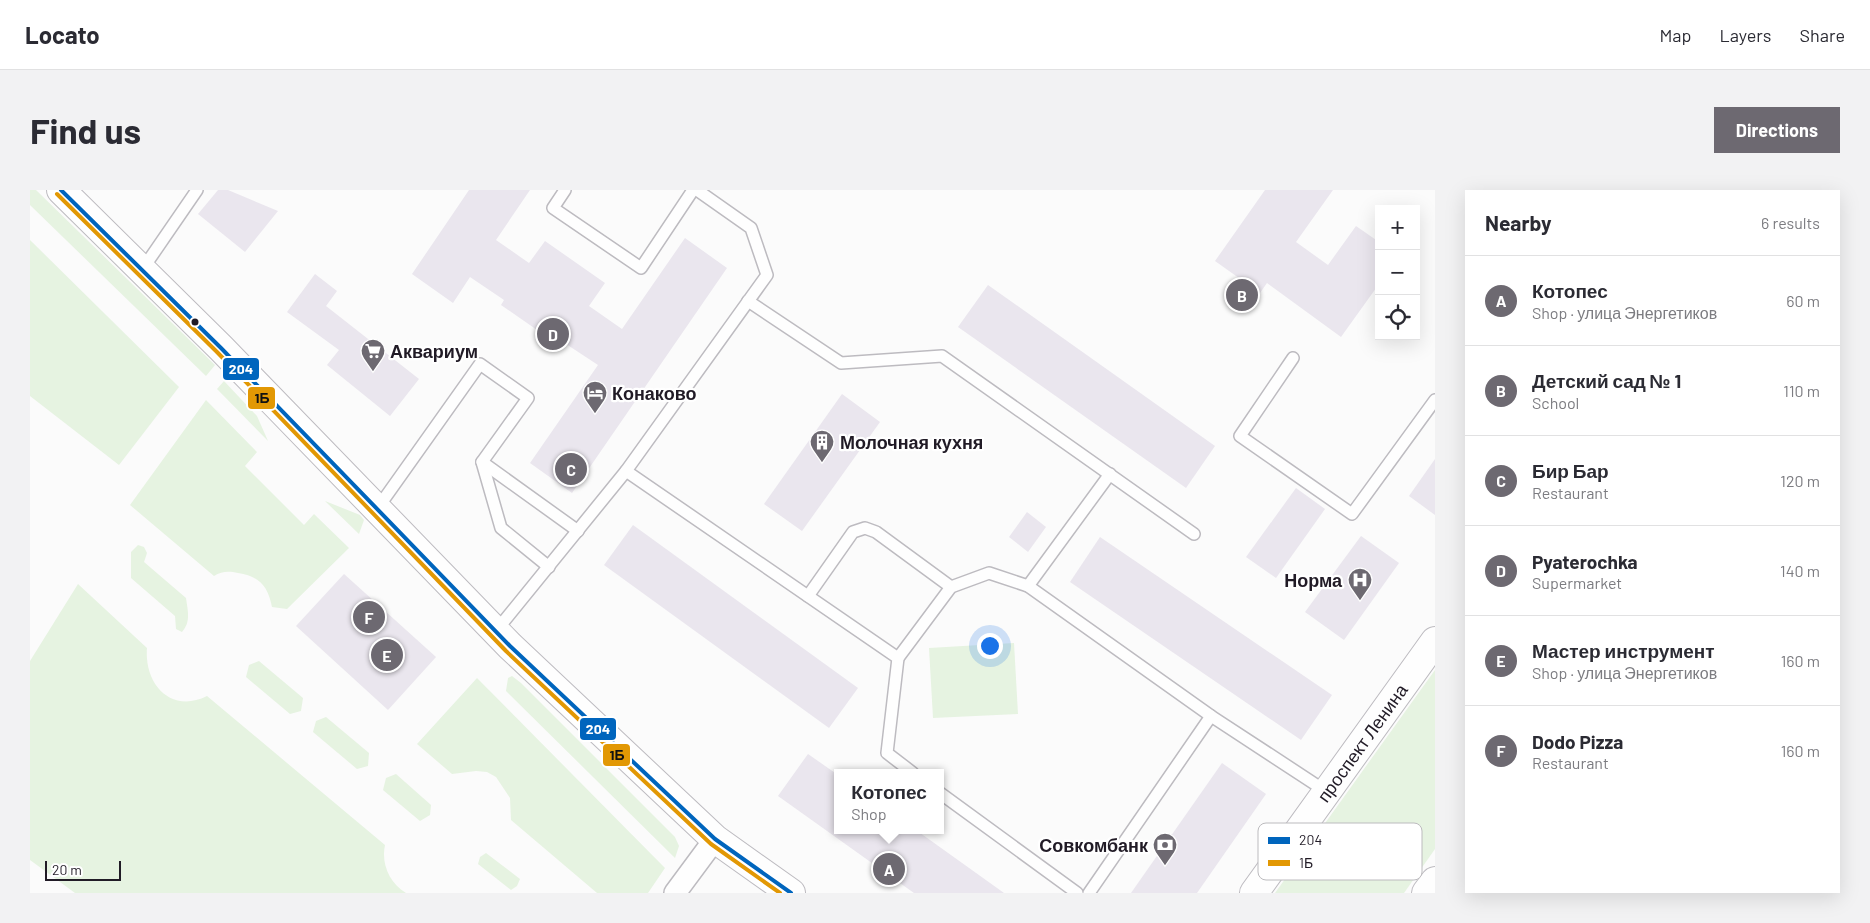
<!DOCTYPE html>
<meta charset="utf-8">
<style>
:root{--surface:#fff;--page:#f2f2f3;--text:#2b2b33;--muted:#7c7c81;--line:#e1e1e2;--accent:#6d6971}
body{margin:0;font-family:Barlow,sans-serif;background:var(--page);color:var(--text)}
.controls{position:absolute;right:15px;top:15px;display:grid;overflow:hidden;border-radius:0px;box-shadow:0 5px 20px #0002}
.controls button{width:45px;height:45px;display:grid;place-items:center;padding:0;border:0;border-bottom:1px solid var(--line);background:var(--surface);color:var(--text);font:25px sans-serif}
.scale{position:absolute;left:15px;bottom:12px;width:76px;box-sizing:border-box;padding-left:5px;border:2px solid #211b26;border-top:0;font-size:14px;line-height:18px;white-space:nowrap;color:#211b26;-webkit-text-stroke:4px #fff;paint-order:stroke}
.you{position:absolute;left:959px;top:455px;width:18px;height:18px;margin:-12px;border:4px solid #fff;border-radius:50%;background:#1a73e8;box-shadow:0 0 0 8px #1a73e833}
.badge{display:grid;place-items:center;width:32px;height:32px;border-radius:50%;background:var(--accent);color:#fff;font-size:16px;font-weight:700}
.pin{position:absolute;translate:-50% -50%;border:2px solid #fff;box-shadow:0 1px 5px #0006}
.popup{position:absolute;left:804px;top:579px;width:110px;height:65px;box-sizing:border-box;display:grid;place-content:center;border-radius:0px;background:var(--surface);filter:drop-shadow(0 1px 4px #0005);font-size:16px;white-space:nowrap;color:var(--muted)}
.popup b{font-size:19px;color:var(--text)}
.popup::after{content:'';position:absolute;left:50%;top:100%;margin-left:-10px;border:10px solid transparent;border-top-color:var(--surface)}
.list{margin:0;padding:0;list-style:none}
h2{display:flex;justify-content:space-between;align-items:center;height:65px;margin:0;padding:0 20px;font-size:21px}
h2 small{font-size:16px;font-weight:400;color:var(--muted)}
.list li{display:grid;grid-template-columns:32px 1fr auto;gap:15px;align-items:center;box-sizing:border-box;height:90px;padding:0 20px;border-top:1px solid var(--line)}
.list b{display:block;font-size:19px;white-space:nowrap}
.list p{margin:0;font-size:16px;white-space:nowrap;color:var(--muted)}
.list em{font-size:16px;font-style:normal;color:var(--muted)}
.icon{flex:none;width:28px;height:28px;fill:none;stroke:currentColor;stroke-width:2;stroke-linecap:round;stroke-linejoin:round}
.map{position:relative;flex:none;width:1405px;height:703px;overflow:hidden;border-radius:0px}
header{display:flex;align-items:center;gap:30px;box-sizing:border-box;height:70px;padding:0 25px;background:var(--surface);border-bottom:1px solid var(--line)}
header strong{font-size:24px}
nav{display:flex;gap:28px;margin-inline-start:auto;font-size:18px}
.intro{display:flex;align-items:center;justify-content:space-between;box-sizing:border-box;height:120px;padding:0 30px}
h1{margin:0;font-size:35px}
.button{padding:12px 22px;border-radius:0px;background:var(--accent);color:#fff;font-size:18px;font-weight:700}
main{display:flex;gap:30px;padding:0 30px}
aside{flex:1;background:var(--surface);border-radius:0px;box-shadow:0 5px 20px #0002}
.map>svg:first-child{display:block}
.green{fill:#e6f3e1}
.building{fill:#eae6ee}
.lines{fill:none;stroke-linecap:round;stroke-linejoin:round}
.lane-casing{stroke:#bdbbc0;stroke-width:14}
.street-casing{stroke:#bdbbc0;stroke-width:24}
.secondary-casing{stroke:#bdbbc0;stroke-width:30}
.lane{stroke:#fefefe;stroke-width:11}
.street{stroke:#fefefe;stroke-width:21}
.secondary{stroke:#fefefe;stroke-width:28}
.bus-1-casing{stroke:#fff;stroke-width:8}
.bus-2-casing{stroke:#fff;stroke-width:8}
.bus-1{stroke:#0065bd;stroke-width:4}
.bus-2{stroke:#e29804;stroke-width:4}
.bus-dot{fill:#211b26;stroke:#fff;stroke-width:2}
.labels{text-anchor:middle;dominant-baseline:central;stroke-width:4.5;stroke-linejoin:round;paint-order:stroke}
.poi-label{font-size:18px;font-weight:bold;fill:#211b26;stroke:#fff;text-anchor:start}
.street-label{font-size:18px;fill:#211b26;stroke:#fff}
.key{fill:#fff;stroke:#bcbbbe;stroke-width:1}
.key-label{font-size:14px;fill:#211b26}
.line-badge{stroke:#fff;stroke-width:2}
.badge-label{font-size:14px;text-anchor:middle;font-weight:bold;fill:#fff}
.pale-badge-label{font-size:14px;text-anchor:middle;font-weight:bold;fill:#111}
</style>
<header>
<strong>Locato</strong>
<nav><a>Map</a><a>Layers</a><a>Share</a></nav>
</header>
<div class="intro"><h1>Find us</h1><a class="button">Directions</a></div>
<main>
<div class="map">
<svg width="1405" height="703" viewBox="0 0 1405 703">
<rect width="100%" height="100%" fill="#fbfbfb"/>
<!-- green -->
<g class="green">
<path d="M 0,0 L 6,0 L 185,175 L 176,186 L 0,15 Z"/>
<path d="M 0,50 L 149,197 L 89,275 L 0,206 Z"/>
<path d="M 194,191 L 227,226 L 238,251 L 187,199 Z"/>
<path d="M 176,210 L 227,262 L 215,276 L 274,335 L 284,324 L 319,358 L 257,419 L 242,417 C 238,396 229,386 208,383 C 199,381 192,381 184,386 L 100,315 Z"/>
<path d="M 295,311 L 330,325 L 334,330 L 329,344 Z"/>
<path d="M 108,355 L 114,357 L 117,363 L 114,372 L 156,408 C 158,422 161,432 152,442 L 146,439 L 145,426 L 101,388 L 101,362 Z"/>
<path d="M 48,394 L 117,458 C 114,494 141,524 177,506 L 355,655 C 351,673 359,693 376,703 L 45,703 L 0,670 L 0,471 Z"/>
<path d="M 984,453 L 988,524 L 903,528 L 899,458 Z"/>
<path d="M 229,471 L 273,508 L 271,521 L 260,524 L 216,487 L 219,475 Z"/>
<path d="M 1405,480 L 1405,659 L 1374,703 L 1245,703 Z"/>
<path d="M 482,486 L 491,493 L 645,647 L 649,656 L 645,668 L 476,501 L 478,488 Z"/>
<path d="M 447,488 L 635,678 L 618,703 L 567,703 L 481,630 L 480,608 L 466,587 L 457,582 L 446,581 L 422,584 L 387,554 Z"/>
<path d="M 296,527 L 339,563 L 338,576 L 327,579 L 283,542 L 286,531 Z"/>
<path d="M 366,584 L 401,615 L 400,625 L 390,631 L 353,600 L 356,588 Z"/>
<path d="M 456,663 L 490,689 L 487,696 L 481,700 L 448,674 L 450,667 Z"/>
</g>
<!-- building -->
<g class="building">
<path d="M 188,0 L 198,0 L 248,21 L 215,62 L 168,24 Z"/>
<path d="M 439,0 L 500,0 L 466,50 L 499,73 L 515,51 L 575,93 L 559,116 L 592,139 L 655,48 L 697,78 L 542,303 L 500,273 L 568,175 L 533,152 L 530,156 L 471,115 L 474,110 L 440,87 L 423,113 L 382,84 Z"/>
<path d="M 1235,0 L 1303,0 L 1266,52 L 1298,75 L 1326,36 L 1349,52 L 1349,94 L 1311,147 L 1237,93 L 1230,103 L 1185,71 Z"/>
<path d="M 285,84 L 307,101 L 296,116 L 389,189 L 360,226 L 297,175 L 309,160 L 257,122 Z"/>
<path d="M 958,95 L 1185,256 L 1156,298 L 928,137 Z"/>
<path d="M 812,204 L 850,232 L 772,341 L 734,314 Z"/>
<path d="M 1405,269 L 1405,325 L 1379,306 Z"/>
<path d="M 1266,298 L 1295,319 L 1246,388 L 1216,367 Z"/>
<path d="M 997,322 L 1016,337 L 998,362 L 979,347 Z"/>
<path d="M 603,335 L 828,498 L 799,538 L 574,375 Z"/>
<path d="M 1331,346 L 1369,373 L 1314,450 L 1275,422 Z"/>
<path d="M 1070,347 L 1302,505 L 1271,550 L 1040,392 Z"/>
<path d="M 314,384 L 406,467 L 358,520 L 266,436 Z"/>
<path d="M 778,564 L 808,585 L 808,640 L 886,640 L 974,703 L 884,703 L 748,606 Z"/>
<path d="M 1192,573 L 1236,604 L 1167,703 L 1101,703 Z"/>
</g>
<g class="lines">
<defs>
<g id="lane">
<path d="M 535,0 L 523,18 L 611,78 L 663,0"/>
<path d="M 112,80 L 167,0"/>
<path d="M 718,111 L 811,173 L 912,166 L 1164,344"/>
<path d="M 1263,168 L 1210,246 L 1322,324 L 1405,210"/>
<path d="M 452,272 L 471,338 L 519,377"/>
<path d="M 596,281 L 868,468 L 857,563 L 883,583"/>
<path d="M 347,319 L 450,174 L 498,208 L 452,272 L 548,341"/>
<path d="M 998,396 L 1080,284"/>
<path d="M 778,406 L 823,342 L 835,338 L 846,342 L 921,397"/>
<path d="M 466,441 L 596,281 L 737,85 L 721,38 L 667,0"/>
<path d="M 868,468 L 921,397 L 959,383 L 998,396 L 1181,526 L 1297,602"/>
<path d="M 910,603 L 1047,703"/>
<path d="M 1059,703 L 1181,526"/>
</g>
<path id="street" d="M 645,703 L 685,649"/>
<g id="secondary">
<path d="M 31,0 L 191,158 L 480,456 L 685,649 L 761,703"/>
<path id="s1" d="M 1224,703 L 1405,451"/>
<path d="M 1396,703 L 1405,691"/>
</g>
</defs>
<!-- lane casing -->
<use href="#lane" class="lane-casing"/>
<!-- street casing -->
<use href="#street" class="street-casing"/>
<!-- secondary casing -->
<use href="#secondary" class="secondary-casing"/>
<!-- lane -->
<use href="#lane" class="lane"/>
<!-- street -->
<use href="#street" class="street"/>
<!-- secondary -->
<use href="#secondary" class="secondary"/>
<defs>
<path id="bus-1" d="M 31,0 L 191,158 L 480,456 L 685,649 L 761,703"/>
<path id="bus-2" d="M 27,4 L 187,162 L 476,461 L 681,654 L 750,703"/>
</defs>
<!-- bus-1 casing -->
<use href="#bus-1" class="bus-1-casing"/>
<!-- bus-2 casing -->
<use href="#bus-2" class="bus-2-casing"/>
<!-- bus-1 -->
<use href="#bus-1" class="bus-1"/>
<!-- bus-2 -->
<use href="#bus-2" class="bus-2"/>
</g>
<!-- icons -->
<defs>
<symbol id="supermarket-pin" viewBox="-11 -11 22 30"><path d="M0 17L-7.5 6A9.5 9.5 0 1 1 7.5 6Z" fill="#6d6971" stroke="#fff"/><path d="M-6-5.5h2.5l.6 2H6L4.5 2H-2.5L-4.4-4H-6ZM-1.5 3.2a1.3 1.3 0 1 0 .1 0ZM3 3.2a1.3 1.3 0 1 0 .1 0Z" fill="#fff"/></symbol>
<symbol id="hotel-pin" viewBox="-11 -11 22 30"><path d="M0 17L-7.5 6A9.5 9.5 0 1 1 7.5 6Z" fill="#6d6971" stroke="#fff"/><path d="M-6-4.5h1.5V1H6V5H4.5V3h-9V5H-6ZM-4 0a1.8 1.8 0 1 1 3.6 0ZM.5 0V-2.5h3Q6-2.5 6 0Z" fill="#fff"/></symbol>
<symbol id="building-pin" viewBox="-11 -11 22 30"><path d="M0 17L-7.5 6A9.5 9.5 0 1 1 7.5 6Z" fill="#6d6971" stroke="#fff"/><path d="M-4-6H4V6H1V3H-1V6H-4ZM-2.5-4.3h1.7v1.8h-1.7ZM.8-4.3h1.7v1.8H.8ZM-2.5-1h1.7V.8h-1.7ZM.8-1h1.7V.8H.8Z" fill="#fff"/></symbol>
<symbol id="hospital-pin" viewBox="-11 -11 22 30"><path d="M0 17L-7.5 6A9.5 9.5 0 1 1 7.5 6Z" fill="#6d6971" stroke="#fff"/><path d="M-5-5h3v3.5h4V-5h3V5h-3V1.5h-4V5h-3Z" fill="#fff"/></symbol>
<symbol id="bank-pin" viewBox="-11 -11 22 30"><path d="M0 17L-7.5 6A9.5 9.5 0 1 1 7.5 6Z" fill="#6d6971" stroke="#fff"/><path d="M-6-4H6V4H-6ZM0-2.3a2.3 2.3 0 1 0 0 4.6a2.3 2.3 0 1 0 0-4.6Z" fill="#fff"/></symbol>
</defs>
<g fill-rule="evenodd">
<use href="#supermarket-pin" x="329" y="147" width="28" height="38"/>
<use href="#hotel-pin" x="551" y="189" width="28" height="38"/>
<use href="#building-pin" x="778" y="238" width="28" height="38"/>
<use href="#hospital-pin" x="1316" y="376" width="28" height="38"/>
<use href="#bank-pin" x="1121" y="641" width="28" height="38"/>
</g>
<!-- markers -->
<circle class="bus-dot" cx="165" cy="132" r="4.5"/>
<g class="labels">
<!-- poi labels -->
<g class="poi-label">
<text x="360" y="161">Аквариум</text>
<text x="582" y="203">Конаково</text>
<text x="810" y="252">Молочная кухня</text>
<text x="1312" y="390" text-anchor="end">Норма</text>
<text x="1118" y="655" text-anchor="end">Совкомбанк</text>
</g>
<!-- street labels -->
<g class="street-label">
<text stroke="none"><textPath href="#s1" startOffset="185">проспект Ленина</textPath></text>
</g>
</g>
<!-- legend -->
<rect x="1228" y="633" width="164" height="57" rx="8" class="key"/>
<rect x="1238" y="647" width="22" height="7" fill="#0065bd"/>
<rect x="1238" y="670" width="22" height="6" fill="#e29804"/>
<g class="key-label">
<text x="1269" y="655">204</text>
<text x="1269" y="678">1Б</text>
</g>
<g class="line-badge">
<rect x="192" y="167" width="38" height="24" rx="5" fill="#0065bd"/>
<rect x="217" y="196" width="29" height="24" rx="5" fill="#e29804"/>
<rect x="549" y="527" width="38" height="24" rx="5" fill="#0065bd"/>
<rect x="572" y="553" width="29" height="24" rx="5" fill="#e29804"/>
</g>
<g class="badge-label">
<text x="211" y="184">204</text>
<text x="568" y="544">204</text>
</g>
<g class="pale-badge-label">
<text x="232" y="213">1Б</text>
<text x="587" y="570">1Б</text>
</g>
</svg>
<div class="controls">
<button>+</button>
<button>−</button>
<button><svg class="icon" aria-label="locate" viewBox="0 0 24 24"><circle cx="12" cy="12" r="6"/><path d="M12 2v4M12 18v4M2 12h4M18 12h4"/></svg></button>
</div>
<div class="scale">20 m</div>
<div class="you"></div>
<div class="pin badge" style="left:859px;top:679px">A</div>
<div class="popup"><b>Котопес</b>Shop</div>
<div class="pin badge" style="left:1212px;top:105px">B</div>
<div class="pin badge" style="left:541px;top:279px">C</div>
<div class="pin badge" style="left:523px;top:144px">D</div>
<div class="pin badge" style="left:357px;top:465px">E</div>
<div class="pin badge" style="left:339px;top:427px">F</div>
</div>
<aside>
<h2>Nearby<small>6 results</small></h2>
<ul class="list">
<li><span class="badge">A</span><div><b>Котопес</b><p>Shop · улица Энергетиков</p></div><em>60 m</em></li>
<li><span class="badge">B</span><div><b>Детский сад № 1</b><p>School</p></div><em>110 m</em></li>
<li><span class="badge">C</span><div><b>Бир Бар</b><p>Restaurant</p></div><em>120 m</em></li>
<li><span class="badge">D</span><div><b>Pyaterochka</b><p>Supermarket</p></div><em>140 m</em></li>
<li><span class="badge">E</span><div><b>Мастер инструмент</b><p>Shop · улица Энергетиков</p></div><em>160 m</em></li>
<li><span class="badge">F</span><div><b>Dodo Pizza</b><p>Restaurant</p></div><em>160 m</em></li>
</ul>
</aside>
</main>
